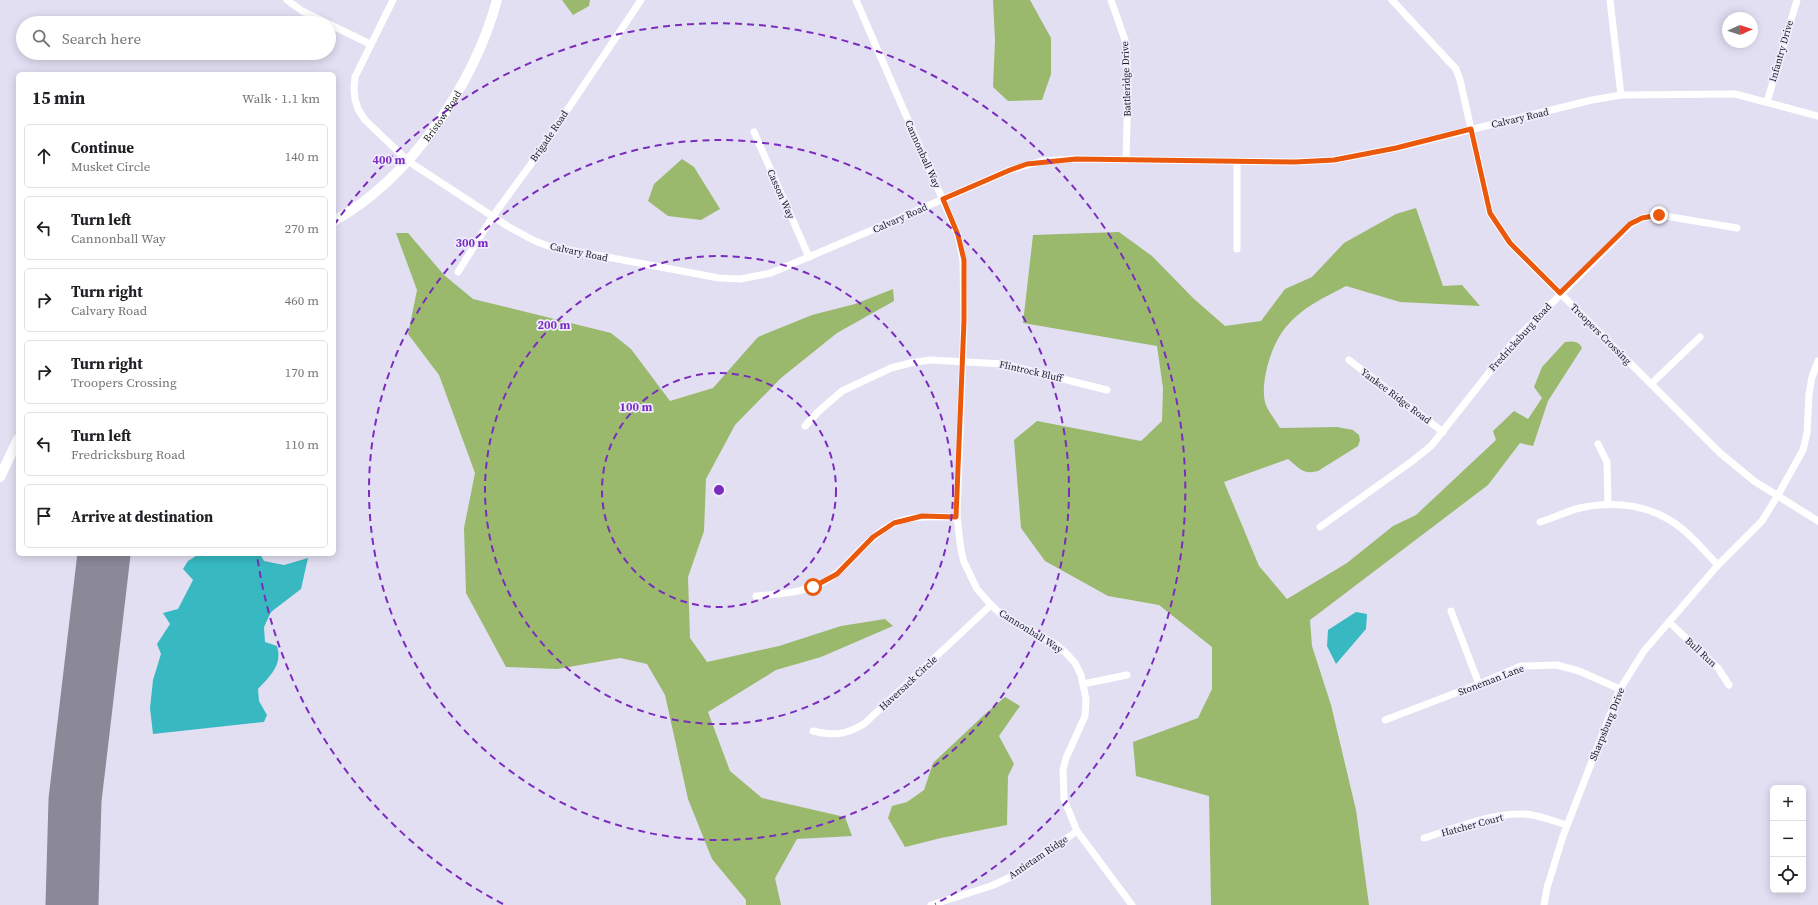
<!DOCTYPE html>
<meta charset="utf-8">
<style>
:root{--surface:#fff;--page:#f2f2f2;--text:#202124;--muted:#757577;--line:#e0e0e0}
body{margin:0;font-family:"Source Serif 4",serif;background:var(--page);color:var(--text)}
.controls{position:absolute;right:12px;bottom:12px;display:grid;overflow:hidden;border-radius:6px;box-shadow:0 2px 10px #0003}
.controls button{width:36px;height:36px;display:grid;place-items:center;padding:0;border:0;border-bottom:1px solid var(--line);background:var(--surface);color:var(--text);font:20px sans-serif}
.compass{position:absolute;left:1722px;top:12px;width:36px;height:36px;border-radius:50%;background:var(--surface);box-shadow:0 2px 10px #0003;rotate:87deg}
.stop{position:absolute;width:12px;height:12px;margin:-9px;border:3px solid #ea580c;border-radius:50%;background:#fff}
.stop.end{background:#ea580c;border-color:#fff;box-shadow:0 1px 4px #0008}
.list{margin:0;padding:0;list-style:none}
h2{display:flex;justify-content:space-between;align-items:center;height:52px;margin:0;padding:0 16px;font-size:17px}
h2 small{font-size:13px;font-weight:400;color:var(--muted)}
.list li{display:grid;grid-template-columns:26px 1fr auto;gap:12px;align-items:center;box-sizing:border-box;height:64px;margin:0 8px 8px;padding:0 8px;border:1px solid var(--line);border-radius:6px}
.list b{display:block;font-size:15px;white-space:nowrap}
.list p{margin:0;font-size:13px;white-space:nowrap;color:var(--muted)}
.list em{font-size:13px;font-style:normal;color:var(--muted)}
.icon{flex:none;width:22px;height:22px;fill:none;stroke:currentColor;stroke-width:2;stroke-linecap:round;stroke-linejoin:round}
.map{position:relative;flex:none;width:1818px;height:905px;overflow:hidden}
.search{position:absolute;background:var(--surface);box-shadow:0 2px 10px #0003;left:16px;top:16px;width:320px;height:44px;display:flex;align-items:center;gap:10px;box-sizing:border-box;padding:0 14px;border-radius:22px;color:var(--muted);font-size:15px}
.panel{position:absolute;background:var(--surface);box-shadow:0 2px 10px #0003;left:16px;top:72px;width:320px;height:484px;border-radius:6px}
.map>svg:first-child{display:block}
.built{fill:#d5d2ed}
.forest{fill:#9ab96c}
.water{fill:#38b9c1}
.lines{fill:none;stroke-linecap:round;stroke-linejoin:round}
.runway{stroke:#8b8998;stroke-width:53}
.street{stroke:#fff;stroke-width:7}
.secondary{stroke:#fff;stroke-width:10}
.route{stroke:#ea580c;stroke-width:5}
.ring{fill:none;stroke:#7b2cbf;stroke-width:2;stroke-dasharray:7 5}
.labels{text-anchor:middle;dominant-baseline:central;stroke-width:3.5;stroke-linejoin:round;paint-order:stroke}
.street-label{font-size:10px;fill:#1c1c23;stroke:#efedfd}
.centre{fill:#7b2cbf;stroke:#efedfd;stroke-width:2}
.ring-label{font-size:12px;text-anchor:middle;font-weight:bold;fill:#7b2cbf;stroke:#efedfd;stroke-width:3.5;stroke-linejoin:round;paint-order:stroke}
</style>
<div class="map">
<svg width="1818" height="905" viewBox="0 0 1818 905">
<rect width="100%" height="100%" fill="#e2dff3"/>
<!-- built -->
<path class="built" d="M 91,554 L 115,554 L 87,769 L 83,905 L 62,905 L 63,804 Z"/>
<!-- forest -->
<g class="forest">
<path d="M 562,0 L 590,0 L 589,6 L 573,15 Z"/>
<path d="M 993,0 L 1030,0 L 1051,38 L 1051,74 L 1042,100 L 1008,101 L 993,87 L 995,40 Z"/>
<path d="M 682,159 L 694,167 L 720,209 L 701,220 L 668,216 L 648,201 L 654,184 Z"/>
<path d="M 1416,208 L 1443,286 L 1462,285 L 1480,306 L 1400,302 L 1346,286 C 1325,297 1301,308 1286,327 C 1272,343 1260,381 1265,402 C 1267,410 1276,421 1280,428 L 1337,427 L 1353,430 L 1359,435 L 1360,440 L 1358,446 L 1318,471 C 1303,475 1299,468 1288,459 L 1224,482 L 1259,566 L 1287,599 L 1347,563 L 1393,526 L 1416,515 L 1496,440 L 1493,431 L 1514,411 L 1528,419 L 1542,398 L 1534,387 L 1542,367 L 1565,342 C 1572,341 1579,341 1582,348 L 1548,401 L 1533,446 L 1520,443 L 1488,485 L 1310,620 L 1312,646 L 1331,705 L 1356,810 L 1369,905 L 1211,905 L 1209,796 L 1136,776 L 1133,742 L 1198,718 L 1212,689 L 1212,647 L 1159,605 L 1108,596 L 1045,561 L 1021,528 L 1014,440 L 1037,421 L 1141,441 L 1162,421 L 1163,388 L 1157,346 L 1023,323 L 1033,235 L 1119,232 L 1152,256 L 1193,298 L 1225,326 L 1261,321 L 1285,289 L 1312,277 L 1344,243 L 1396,214 Z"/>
<path d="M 396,233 L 408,233 L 444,275 L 473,299 L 611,333 L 631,349 L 670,401 L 713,388 L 758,337 L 812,315 L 855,304 L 893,289 L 894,301 L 837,333 L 781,378 L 735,425 L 706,479 L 704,531 L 688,577 L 690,638 L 707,662 L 779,646 L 841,626 L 885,619 L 893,626 L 821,657 L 776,670 L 708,712 L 730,771 L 762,798 L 845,817 L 852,836 L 797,839 L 775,878 L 781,905 L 746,905 L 746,900 L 712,859 L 688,799 L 665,695 L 647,664 L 620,658 L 557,669 L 506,667 L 466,593 L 464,528 L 475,473 L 439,375 L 408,334 L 417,290 Z"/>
<path d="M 1005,697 L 1020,706 L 999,736 L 1014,764 L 1008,776 L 1007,825 L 941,838 L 905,847 L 888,818 L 892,806 L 907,802 L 924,790 L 933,763 L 984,715 Z"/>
</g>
<!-- water -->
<g class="water">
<path d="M 199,554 L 260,554 L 264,561 L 284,565 L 308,558 L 301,589 L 271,612 L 264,627 L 265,642 L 277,646 C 283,665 270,676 258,689 L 259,701 L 267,715 L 264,722 L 153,734 L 150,708 L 153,680 L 161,654 L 157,644 L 170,624 L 163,613 L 178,609 L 193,580 L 183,569 L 188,561 Z"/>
<path d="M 1356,612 L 1367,614 L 1366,629 L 1336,664 L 1327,646 L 1328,630 Z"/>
</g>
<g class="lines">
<!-- runway -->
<path class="runway" d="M 72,905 L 75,800 L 104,554"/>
<!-- street -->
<g class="street">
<path d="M 287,0 L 302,11 L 327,23"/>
<path d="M 393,0 L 355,77 L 354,89 L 355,99 L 358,109 L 365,120 L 408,161 L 509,227 L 535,241 L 548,246 L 719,278 L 740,279 L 771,273 L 879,227 L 1010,170 L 1042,161 L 1076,159 L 1295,162 L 1334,160 L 1396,148 L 1592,100 L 1621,95 L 1735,94 L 1818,116"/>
<path d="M 856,0 L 958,235 L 963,260 L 964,321 L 957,517 L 961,550 L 964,562 L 977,589 L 991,605 L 1002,615 L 1019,625 L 1054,643 L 1066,653 L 1075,663 L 1081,675 L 1086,699 L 1085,716 L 1066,758 L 1063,770 L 1064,799 L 1077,831 L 1132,905"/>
<path d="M 1111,0 L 1126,43 L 1128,86 L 1126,160"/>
<path d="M 1392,0 L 1456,69 L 1460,80 L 1490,213 L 1510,243 L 1719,452 L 1754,481 L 1818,521"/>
<path d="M 1610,0 L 1621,95"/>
<path d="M 329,24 L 370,44"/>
<path d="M 1767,102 L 1797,0"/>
<path d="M 754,132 L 809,257"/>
<path d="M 1237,249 L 1237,161"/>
<path d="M 458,272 L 493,216 L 531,164 L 641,0"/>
<path d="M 1349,360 L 1443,432"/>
<path d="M 1651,384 L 1700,337"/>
<path d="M 805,426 L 819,411 L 842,391 L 891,368 L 910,363 L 930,360 L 1004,364 L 1107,390"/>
<path d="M 1598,444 L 1607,462 L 1608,504"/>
<path d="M 1540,522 C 1553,518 1567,511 1580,508 C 1615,500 1653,505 1681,528 C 1695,539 1706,553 1718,565"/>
<path d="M 1320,527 L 1411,462 L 1431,446 L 1514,341 L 1630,225 L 1642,218 L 1659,215 L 1737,228"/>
<path d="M 756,596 C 780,594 805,593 827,580 C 839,573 849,562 858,552 C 894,515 907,516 957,517"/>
<path d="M 1451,611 L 1479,684"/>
<path d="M 1669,622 L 1718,668 L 1729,685"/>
<path d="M 1083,684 L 1127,675"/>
<path d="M 1385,720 L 1479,684 L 1521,666 L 1557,665 L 1579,671 L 1620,689"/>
<path d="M 813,731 C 834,736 845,735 864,724 L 991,605"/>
<path d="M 1424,838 C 1453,829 1489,814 1519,814 C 1535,813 1552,821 1567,825"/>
<path d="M 931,905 L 991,886 L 1015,875 L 1077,831"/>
<path d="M 1544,905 L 1547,888 L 1563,836 L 1620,689 L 1644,651 L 1718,565 L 1762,521 L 1778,495 L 1803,450 L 1807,433 L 1809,394 L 1812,377 L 1818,361"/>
</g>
<!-- secondary -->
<g class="secondary">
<path id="s1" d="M 334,221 C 411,178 474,84 497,0"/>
<path d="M 0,477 L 18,439"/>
</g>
</g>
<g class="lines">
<!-- route -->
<path class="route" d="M 813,587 L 837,574 L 873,537 L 894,523 L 922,516 L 956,517 L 964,321 L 964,260 L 958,235 L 943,199 L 1010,170 L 1027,164 L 1076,159 L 1295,162 L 1334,160 L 1396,148 L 1471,129 L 1490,213 L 1510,243 L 1560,293 L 1630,224 L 1642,218 L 1659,215"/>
</g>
<!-- distance rings -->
<g class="ring">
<circle cx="719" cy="490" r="117"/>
<circle cx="719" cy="490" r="234"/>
<circle cx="719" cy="490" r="350"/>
<path d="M503 904A467 467 0 0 1 257 555M334 225A467 467 0 1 1 935 904"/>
</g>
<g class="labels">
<!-- street labels -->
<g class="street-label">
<text transform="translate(1781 51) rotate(-74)">Infantry Drive</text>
<text transform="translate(1126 79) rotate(-92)">Battleridge Drive</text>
<text stroke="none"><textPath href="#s1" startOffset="152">Bristow Road</textPath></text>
<text transform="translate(1520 118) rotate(-13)">Calvary Road</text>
<text transform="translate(549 136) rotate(-56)">Brigade Road</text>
<text transform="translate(923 154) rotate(66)">Cannonball Way</text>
<text transform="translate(781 194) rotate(66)">Casson Way</text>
<text transform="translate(900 218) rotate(-24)">Calvary Road</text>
<text transform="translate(579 252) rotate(12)">Calvary Road</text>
<text transform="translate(1601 334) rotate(45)">Troopers Crossing</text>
<text transform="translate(1520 337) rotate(-48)">Fredricksburg Road</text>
<text transform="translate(1031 371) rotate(13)">Flintrock Bluff</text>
<text transform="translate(1396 396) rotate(37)">Yankee Ridge Road</text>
<text transform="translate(1031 631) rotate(32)">Cannonball Way</text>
<text transform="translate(1701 652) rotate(43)">Bull Run</text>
<text transform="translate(1491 680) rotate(-21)">Stoneman Lane</text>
<text transform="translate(908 683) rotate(-43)">Haversack Circle</text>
<text transform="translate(1607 724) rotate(-68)">Sharpsburg Drive</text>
<text transform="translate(1472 825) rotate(-15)">Hatcher Court</text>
<text transform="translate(1038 857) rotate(-34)">Antietam Ridge</text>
</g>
</g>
<circle cx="719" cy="490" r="6" class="centre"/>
<g class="ring-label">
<text x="389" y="164">400 m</text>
<text x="472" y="247">300 m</text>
<text x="554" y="329">200 m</text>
<text x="636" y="411">100 m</text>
</g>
</svg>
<div class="controls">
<button>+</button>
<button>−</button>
<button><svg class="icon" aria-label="locate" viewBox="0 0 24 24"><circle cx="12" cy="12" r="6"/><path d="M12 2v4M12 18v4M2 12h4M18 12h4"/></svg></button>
</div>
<svg class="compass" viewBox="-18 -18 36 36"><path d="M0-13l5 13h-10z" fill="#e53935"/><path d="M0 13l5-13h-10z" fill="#757577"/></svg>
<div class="stop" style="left:813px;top:587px"></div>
<div class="stop end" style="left:1659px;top:215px"></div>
<div class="search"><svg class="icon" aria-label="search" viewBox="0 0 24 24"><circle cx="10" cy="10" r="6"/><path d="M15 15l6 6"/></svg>Search here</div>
<section class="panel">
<h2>15 min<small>Walk · 1.1 km</small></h2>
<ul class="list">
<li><svg class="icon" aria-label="ahead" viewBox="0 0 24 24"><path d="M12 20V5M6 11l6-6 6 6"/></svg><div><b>Continue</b><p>Musket Circle</p></div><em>140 m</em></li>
<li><svg class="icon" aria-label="left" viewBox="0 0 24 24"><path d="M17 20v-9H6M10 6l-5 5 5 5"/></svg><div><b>Turn left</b><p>Cannonball Way</p></div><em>270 m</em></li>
<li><svg class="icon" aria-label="right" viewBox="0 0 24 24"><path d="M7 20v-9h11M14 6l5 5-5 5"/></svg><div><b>Turn right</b><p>Calvary Road</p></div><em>460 m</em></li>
<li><svg class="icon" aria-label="right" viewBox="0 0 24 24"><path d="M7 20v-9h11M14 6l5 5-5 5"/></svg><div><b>Turn right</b><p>Troopers Crossing</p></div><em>170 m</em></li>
<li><svg class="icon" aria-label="left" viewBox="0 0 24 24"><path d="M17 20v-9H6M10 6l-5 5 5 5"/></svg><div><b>Turn left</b><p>Fredricksburg Road</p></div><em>110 m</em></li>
<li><svg class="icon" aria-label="arrive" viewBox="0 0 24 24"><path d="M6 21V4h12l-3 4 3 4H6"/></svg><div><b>Arrive at destination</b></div></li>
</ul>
</section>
</div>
